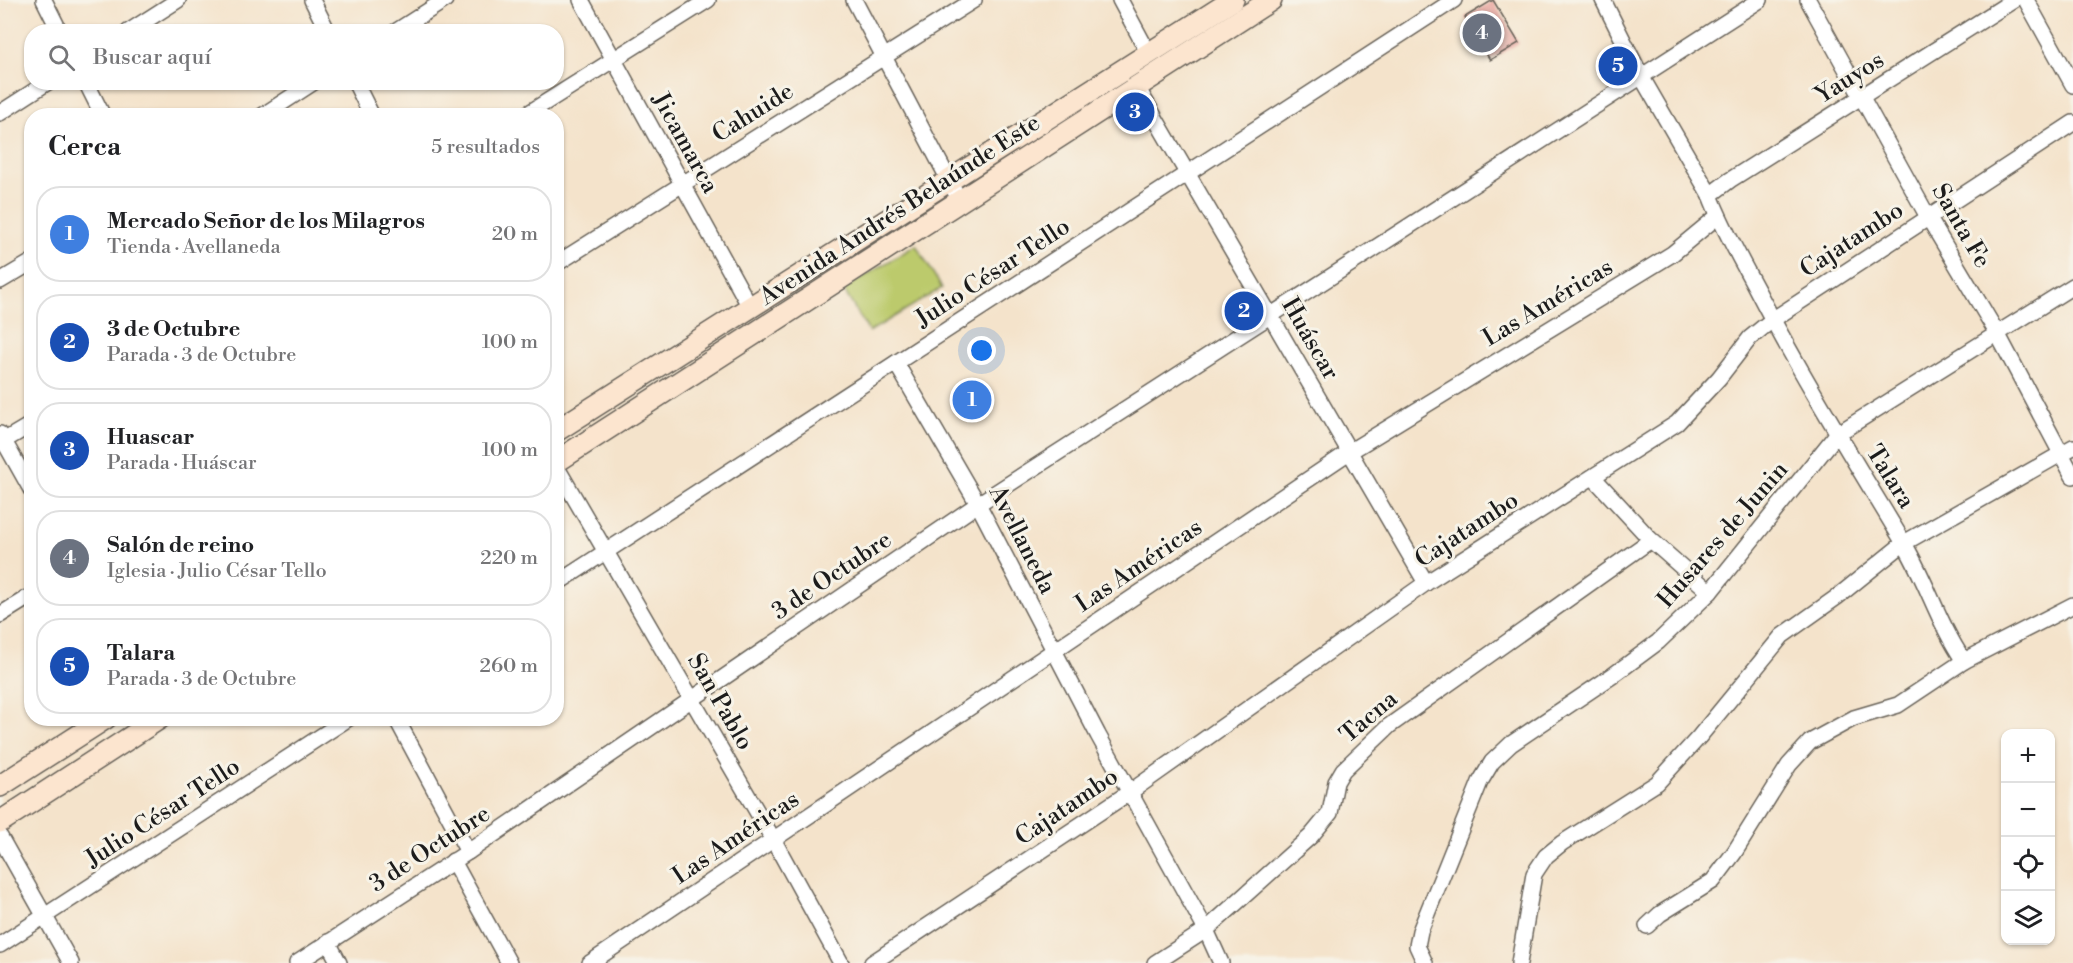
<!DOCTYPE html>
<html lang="es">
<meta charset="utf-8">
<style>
:root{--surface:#fff;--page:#f6f6f6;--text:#202124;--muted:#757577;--line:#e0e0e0;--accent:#0b8043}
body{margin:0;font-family:"Libre Bodoni",serif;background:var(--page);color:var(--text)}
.controls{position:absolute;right:18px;bottom:18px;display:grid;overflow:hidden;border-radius:12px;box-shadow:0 2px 4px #0004}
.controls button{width:54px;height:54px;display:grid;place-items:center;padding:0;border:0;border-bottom:2px solid var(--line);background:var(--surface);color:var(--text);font:30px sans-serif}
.you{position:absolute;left:982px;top:351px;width:21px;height:21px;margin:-15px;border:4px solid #fff;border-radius:50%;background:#1a73e8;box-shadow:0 0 0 9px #1a73e833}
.badge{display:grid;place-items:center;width:39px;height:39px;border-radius:50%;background:var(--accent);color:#fff;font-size:20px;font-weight:700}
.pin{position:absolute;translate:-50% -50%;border:3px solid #fff;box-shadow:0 2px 6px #0006}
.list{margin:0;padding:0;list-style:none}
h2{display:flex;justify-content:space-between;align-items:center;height:78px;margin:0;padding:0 24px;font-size:26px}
h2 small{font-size:20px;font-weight:400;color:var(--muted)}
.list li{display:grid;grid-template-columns:39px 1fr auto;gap:18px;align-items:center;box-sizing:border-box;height:96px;margin:0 12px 12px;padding:0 12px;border:2px solid var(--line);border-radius:24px}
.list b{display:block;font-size:22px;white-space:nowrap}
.list p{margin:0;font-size:20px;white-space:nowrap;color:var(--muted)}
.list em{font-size:20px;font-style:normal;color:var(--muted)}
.icon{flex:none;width:33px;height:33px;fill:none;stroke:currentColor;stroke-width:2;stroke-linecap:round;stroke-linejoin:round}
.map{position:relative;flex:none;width:2073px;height:963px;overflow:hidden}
.search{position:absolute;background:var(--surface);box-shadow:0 2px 4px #0004;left:24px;top:24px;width:540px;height:66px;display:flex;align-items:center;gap:15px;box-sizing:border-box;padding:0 21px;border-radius:24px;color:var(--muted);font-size:22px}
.panel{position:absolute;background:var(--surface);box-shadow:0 2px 4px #0004;left:24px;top:108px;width:540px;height:618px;border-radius:24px}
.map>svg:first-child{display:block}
.green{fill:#bcca6c;stroke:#6c7344;stroke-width:1.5}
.building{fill:#e5918c}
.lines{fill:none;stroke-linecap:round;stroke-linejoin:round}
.street-casing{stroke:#686259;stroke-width:18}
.secondary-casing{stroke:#686259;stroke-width:24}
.street{stroke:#fff;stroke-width:15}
.secondary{stroke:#fce5cf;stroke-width:21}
.labels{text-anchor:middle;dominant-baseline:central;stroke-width:6;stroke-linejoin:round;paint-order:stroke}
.street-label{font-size:24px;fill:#1c1c1c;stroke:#f7f3e8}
</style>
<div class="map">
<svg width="2073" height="963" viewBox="0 0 2073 963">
<rect width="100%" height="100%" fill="#f7f3e8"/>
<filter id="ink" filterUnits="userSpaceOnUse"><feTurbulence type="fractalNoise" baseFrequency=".0167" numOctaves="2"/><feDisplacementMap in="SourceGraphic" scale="12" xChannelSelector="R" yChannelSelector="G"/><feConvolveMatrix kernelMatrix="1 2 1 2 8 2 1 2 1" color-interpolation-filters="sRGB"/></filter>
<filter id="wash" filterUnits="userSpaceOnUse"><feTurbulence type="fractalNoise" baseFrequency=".008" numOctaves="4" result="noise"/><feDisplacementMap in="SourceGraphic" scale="24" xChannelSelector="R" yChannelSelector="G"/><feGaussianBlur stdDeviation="1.35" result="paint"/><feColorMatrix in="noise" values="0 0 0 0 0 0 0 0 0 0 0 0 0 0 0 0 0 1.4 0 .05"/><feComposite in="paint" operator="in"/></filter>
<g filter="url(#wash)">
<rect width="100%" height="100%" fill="#f4e3cb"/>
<!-- green -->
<path class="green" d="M 916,245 L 942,288 L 869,332 L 843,289 Z"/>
<g id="blocks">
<!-- building -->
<path class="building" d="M 1493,0 L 1519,43 L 1490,60 L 1465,17 Z"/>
</g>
</g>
<g filter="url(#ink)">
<use href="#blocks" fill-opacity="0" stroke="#686259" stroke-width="1.5"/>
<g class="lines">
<defs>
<g id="street">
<path d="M 44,0 L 60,32"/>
<path d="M 312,0 L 328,32"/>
<path d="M 581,0 L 750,307"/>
<path d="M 854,0 L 960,201"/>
<path d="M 1120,0 L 1149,54"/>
<path d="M 1603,0 L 1641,76 L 1710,195 C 1722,227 1740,258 1756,288 C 1801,375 1852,457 1902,540 C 1926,579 1938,623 1964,661"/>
<path d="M 1808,0 L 1928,217 L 1997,333 L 2073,476"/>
<path d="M 2026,0 L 2073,85"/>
<path d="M 128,32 L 178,0"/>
<path d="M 395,32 L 445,0"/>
<path d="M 86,82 L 103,116"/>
<path d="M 355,82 L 372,116"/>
<path d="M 1137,87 L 1426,583"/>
<path d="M 0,113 L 48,82"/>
<path d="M 262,116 L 314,82"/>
<path d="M 524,116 L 708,0"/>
<path d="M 1710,195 L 1730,180 L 2014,0"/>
<path d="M 556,264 L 974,0"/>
<path d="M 0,281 L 32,262"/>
<path d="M 896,363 L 978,504 L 1098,735 L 1206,930 L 1221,963"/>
<path d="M 0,434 L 32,491"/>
<path d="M 0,443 L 32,424"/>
<path d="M 556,466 L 773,839 L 841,963"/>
<path d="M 1593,477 L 1651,540 L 1710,592"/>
<path d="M 556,584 L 1454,0"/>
<path d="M 0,615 L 32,595"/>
<path d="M 396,718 L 468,852"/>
<path d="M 0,837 L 71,963"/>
<path d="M 453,861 L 509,963"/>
<path d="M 1647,926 L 1660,914 L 1713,881 L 1734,853 L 1789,765 L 1810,742 L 1854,718 L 1898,705 L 1964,661 L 2073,605"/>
<path d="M 328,942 L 339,963"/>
<path d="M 0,945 L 349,718"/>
<path d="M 297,963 L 468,852 L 978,504 L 1760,0"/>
<path d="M 590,963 L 1349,452 L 1672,254 L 1718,216"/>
<path d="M 872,963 L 1130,792 L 1426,583 L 1677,423 L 1719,378 L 1750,338 L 1772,320 L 2073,123"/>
<path d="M 1155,963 L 1206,930 L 1311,836 L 1330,813 L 1336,782 L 1343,770 L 1389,726 L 1651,540"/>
<path d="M 1425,963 L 1417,946 L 1420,931 L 1480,782 L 1492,762 L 1511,744 L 1612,676 L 1658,642 L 1710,592 L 1837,434 L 2073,286"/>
<path d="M 1519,963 L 1534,874 L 1546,856 L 1562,843 L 1657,783 L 1699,737 L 1782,636 L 1837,597 L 1904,543 L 2073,447"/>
</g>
<g id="secondary">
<path d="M 556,431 L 1233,0"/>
<path d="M 556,462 L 1271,0"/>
<path d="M 0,786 L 106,718"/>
<path d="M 0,822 L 160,718"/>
</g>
</defs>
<!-- street casing -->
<use href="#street" class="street-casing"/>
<!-- secondary casing -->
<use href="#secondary" class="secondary-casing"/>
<!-- street -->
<use href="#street" class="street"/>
<!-- secondary -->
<use href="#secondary" class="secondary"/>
</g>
</g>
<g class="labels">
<!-- street labels -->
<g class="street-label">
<text transform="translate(1850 78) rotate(-32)">Yauyos</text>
<text transform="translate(753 113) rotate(-32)">Cahuide</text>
<text transform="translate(685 143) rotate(61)">Jicamarca</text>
<text transform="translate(900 210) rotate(-33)">Avenida Andrés Belaúnde Este</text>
<text transform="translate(1961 226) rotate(60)">Santa Fe</text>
<text transform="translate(1852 240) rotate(-33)">Cajatambo</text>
<text transform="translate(993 273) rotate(-33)">Julio César Tello</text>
<text transform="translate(1548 303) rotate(-31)">Las Américas</text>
<text transform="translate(1310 339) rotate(60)">Huáscar</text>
<text transform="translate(1890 477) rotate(58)">Talara</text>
<text transform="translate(1467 530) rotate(-33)">Cajatambo</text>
<text transform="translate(1723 535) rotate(-49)">Husares de Junin</text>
<text transform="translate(1022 540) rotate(63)">Avellaneda</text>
<text transform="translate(1139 566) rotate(-34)">Las Américas</text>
<text transform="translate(832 576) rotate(-34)">3 de Octubre</text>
<text transform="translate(720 702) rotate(60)">San Pablo</text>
<text transform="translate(1369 717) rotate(-40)">Tacna</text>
<text transform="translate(1067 807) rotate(-34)">Cajatambo</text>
<text transform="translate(163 813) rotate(-33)">Julio César Tello</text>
<text transform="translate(736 838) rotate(-34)">Las Américas</text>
<text transform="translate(430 849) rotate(-33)">3 de Octubre</text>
</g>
</g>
</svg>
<div class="controls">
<button>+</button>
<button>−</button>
<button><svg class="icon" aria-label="locate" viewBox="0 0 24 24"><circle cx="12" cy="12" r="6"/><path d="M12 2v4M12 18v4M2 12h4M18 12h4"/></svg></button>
<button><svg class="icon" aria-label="layers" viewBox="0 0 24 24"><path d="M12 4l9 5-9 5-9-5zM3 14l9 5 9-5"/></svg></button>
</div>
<div class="you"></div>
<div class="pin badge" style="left:972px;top:400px;background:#3f7fe0">1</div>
<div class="pin badge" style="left:1244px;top:311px;background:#1a4fb4">2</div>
<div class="pin badge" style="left:1135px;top:112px;background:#1a4fb4">3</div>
<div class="pin badge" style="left:1482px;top:33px;background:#6b7280">4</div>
<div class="pin badge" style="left:1618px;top:66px;background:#1a4fb4">5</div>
<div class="search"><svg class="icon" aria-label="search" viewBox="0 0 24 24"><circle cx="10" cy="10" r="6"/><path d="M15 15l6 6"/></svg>Buscar aquí</div>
<section class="panel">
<h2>Cerca<small>5 resultados</small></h2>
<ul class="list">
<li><span class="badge" style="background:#3f7fe0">1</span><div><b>Mercado Señor de los Milagros</b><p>Tienda · Avellaneda</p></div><em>20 m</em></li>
<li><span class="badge" style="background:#1a4fb4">2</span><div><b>3 de Octubre</b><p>Parada · 3 de Octubre</p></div><em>100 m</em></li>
<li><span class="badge" style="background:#1a4fb4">3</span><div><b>Huascar</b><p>Parada · Huáscar</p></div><em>100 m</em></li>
<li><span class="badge" style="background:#6b7280">4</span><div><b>Salón de reino</b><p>Iglesia · Julio César Tello</p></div><em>220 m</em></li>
<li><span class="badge" style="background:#1a4fb4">5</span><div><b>Talara</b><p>Parada · 3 de Octubre</p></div><em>260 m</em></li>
</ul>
</section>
</div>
